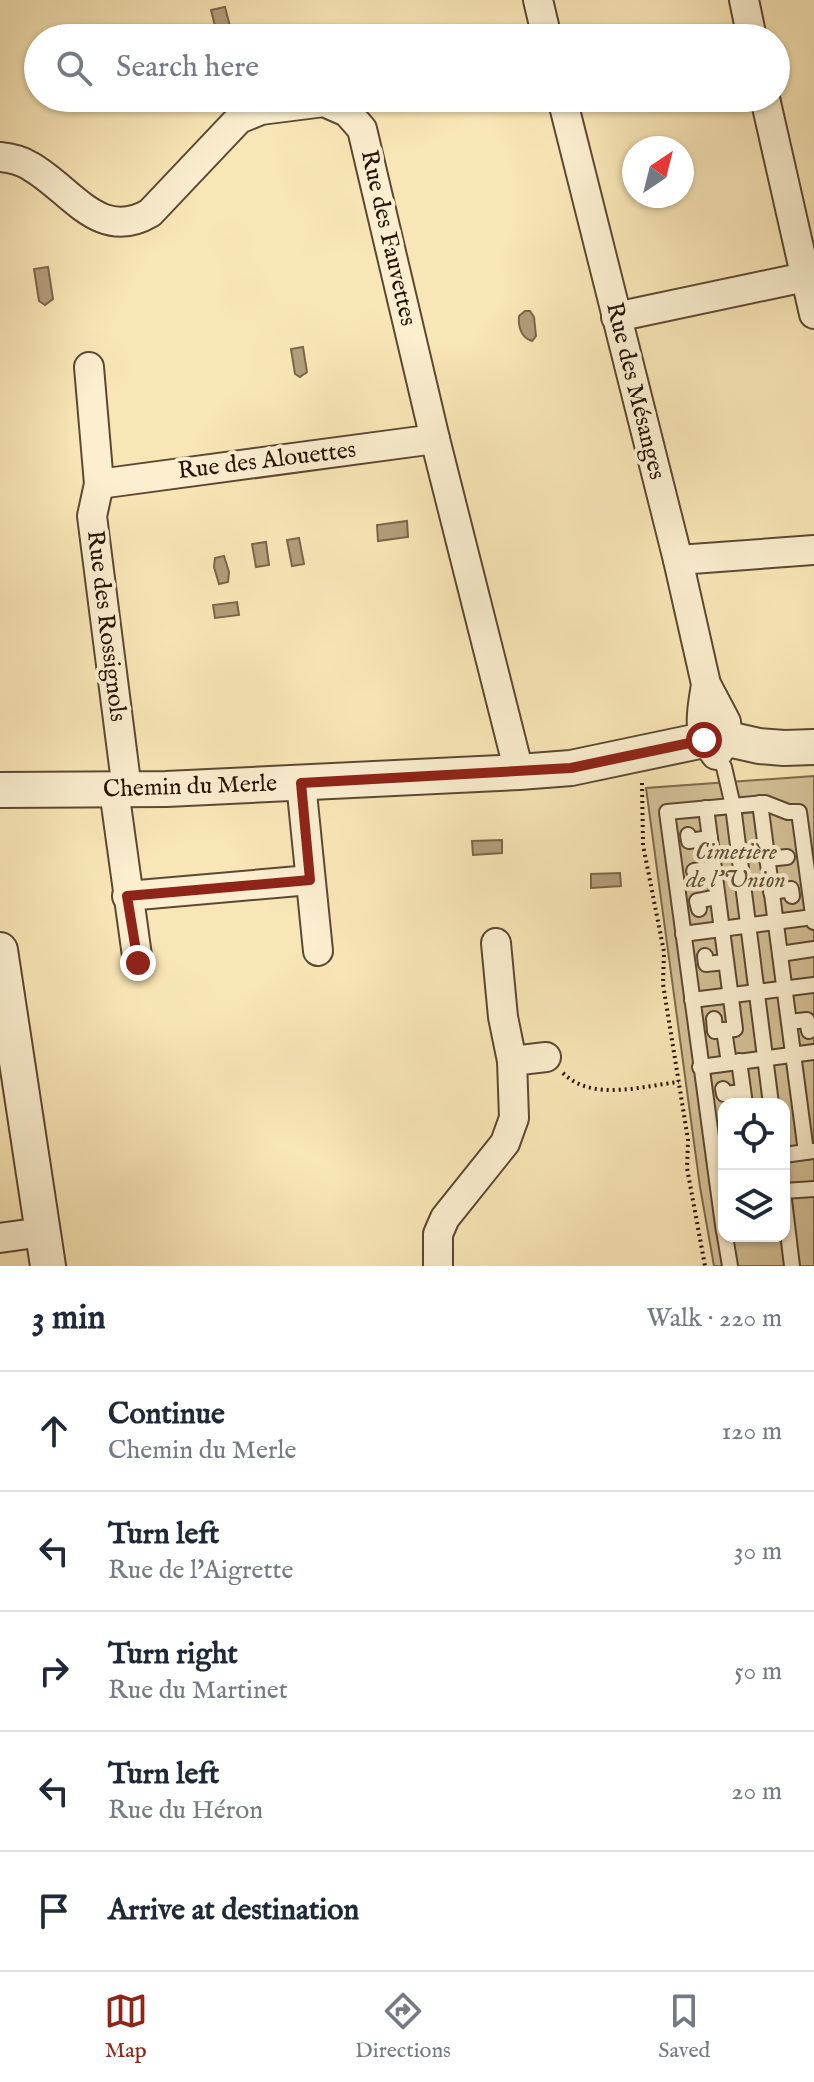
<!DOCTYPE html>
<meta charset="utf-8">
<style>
:root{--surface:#fff;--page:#f2f2f3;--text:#1f2937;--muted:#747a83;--line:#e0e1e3;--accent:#8f2418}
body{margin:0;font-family:"IM FELL English",serif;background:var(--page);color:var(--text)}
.controls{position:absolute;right:24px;bottom:24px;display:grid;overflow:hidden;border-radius:16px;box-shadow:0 2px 6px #0004}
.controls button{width:72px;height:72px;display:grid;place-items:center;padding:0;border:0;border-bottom:2px solid var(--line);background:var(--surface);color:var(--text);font:40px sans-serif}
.compass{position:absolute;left:622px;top:136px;width:72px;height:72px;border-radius:50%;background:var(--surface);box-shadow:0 2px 6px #0004;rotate:35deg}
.stop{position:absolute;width:24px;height:24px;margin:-18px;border:6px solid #8f2418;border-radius:50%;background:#fff}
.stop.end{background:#8f2418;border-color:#fff;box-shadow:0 2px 8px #0008}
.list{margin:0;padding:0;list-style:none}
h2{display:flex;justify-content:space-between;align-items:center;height:104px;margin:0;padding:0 32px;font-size:34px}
h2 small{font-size:26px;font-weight:400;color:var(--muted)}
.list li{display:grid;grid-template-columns:52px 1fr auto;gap:24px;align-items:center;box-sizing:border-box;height:120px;padding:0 32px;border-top:2px solid var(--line)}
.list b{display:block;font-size:30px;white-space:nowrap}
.list p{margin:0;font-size:26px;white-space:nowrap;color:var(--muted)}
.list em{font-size:26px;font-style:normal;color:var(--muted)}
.icon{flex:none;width:44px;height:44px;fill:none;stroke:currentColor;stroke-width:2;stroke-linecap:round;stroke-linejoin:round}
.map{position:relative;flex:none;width:814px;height:1266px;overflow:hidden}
.search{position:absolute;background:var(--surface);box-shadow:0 2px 6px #0004;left:24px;right:24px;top:24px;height:88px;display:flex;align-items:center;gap:20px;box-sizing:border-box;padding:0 28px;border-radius:44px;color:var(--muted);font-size:30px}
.sheet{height:704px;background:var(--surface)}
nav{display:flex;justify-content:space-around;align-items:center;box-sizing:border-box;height:112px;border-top:2px solid var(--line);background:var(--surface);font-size:22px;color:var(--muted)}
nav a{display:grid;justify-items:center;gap:4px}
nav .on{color:var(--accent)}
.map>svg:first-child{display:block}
.green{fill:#d5c298;stroke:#7e6a50;stroke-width:2;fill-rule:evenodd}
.water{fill:#b29e7a;stroke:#7a664c;stroke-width:2}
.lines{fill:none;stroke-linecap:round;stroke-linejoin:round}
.service-casing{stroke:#5c4833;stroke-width:18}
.minor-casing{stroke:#5c4833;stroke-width:32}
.tertiary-casing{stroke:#5c4833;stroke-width:38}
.path{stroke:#271307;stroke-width:4;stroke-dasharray:2 4;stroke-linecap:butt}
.service{stroke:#fbefd0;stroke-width:14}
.minor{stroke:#fbefd0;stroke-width:28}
.tertiary{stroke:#fbefd0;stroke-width:34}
.route{stroke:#8f2418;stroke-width:10}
.labels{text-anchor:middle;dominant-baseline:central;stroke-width:8;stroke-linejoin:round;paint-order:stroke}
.street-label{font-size:24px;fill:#271307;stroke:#fbefd0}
.park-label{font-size:24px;font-style:italic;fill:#64503a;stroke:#fbefd0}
</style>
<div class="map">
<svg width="814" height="1266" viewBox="0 0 814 1266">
<rect width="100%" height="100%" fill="#f9e6b6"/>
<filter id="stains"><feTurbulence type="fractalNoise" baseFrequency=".0025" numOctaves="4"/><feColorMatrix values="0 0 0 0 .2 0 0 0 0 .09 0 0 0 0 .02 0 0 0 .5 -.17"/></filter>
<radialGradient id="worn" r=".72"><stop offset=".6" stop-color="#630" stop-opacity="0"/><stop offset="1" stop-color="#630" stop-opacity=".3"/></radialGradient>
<!-- green -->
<path class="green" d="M 814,776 L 814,1266 L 714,1266 L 700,1187 L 646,788 ZM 724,1104 L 784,1104 L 784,1236 L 724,1236 Z"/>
<!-- water -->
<g class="water">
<path d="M 225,7 L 232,34 L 218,38 L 211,10 Z"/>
<path d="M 48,267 L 53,299 L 45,305 L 39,301 L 34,269 Z"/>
<path d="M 525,311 L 530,311 L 534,317 L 536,336 L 532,341 C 521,338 518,326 519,316 Z"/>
<path d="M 303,347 L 307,372 L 300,377 L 295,374 L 291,349 Z"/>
<path d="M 407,521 L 408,537 L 378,541 L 377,525 Z"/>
<path d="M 299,538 L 304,564 L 292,566 L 287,540 Z"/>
<path d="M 266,542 L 269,565 L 256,567 L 252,544 Z"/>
<path d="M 224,556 L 229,572 L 228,582 L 219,584 L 214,567 L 215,558 Z"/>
<path d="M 237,602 L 239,615 L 215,618 L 213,605 Z"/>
<path d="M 502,840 L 502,853 L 473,855 L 472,841 Z"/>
<path d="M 620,873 L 621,886 L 591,888 L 591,874 Z"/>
</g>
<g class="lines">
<defs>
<g id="service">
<path d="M 716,755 L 724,767 L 733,806 L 771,1104"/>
<path d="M 760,803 L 806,1152"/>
<path d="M 706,808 L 735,1029 L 715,1031 L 714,1019"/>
<path d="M 688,835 L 689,841 L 710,838"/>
<path d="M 767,859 L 787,857"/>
<path d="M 694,871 L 714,868"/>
<path d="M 771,892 L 791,889 L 792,896"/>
<path d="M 699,909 L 697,901 L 717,897"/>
<path d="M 683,934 L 813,917"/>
<path d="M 780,954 L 814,949"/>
<path d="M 705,956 L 706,964 L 726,962"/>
<path d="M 692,1000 L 814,985"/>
<path d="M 789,1022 L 807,1020 L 809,1031"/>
<path d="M 724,1030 L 729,1063"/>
<path d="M 739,1061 L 745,1104"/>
<path d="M 700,1067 L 814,1052"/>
<path d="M 723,1089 L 724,1094 L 743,1092"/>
<path d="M 784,1155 L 814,1151"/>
<path d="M 784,1191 L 814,1189"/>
<path d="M 784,1200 L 792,1266"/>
<path d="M 724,1232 L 667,812 L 765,803 L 788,812 L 799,812 L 814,922"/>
<path d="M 725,1236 L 730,1266"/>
</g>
<g id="minor">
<path d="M 538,0 L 547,38"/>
<path d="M 744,0 L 752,38"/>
<path d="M 562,98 L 678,560 L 706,684 L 726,722 L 728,739 L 716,755 C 695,730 702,714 706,684"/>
<path d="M 765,98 L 814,314"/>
<path d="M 0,157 C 10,158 22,161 30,166 C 71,189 99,243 150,213 L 239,119 L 261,110 L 324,102 L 347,112 L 362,129 L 435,439 L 519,772"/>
<path d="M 616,317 L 805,277"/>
<path d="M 89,367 L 99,484 L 92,516 L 127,790"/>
<path d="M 99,484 L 435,439"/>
<path d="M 678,560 L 814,550"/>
<path d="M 301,783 L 318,951"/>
<path d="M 114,790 L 138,963"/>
<path d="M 127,896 L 310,880"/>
<path d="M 512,1061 L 546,1057"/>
<path d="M 0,1238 L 43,1232"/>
<path d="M 438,1266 L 438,1234 L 445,1218 L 505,1143 L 514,1118 L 512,1061 L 503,1017 L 496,943"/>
</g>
<g id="tertiary">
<path d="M 0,790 L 166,789 L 519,772 L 571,768 L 704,740 L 728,739 L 759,746 L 784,748 L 814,747"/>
<path d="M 0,950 L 48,1266"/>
</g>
</defs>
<!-- service casing -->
<use href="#service" class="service-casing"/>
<!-- minor casing -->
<use href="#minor" class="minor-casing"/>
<!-- tertiary casing -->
<use href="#tertiary" class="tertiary-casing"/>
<!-- path -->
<g class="path">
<path d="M 642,783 L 643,845 L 664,952 L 663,984 L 688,1140 L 687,1168 L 705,1266"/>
<path d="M 563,1073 C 592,1102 642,1086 679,1082"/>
</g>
<!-- service -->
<use href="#service" class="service"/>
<!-- minor -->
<use href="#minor" class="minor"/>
<!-- tertiary -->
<use href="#tertiary" class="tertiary"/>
</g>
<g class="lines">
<!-- route -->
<path class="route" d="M 138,963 L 127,896 L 310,880 L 301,783 L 571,768 L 704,740"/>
</g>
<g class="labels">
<!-- street labels -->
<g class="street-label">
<text transform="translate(388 238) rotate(77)">Rue des Fauvettes</text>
<text transform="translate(635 391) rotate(76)">Rue des Mésanges</text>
<text transform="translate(267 461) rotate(-7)">Rue des Alouettes</text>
<text transform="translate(106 626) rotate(83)">Rue des Rossignols</text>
<text transform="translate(190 787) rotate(-2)">Chemin du Merle</text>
</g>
<!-- park labels -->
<g class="park-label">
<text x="736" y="852">Cimetière<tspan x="736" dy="28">de l'Union</tspan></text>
</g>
</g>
<rect width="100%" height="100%" filter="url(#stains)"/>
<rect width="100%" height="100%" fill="url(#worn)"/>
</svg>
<div class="controls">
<button><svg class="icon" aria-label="locate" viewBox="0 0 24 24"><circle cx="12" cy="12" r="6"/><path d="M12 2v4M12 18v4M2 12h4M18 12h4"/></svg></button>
<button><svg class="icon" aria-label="layers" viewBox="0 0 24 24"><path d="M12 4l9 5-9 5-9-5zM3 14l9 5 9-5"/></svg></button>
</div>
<svg class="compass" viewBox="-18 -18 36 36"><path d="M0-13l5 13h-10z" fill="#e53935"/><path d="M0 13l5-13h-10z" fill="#747a83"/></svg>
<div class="stop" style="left:704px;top:740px"></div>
<div class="stop end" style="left:138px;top:963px"></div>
<div class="search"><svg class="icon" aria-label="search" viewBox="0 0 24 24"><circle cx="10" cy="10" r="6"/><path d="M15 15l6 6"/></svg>Search here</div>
</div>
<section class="sheet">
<h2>3 min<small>Walk · 220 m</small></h2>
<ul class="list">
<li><svg class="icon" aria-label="ahead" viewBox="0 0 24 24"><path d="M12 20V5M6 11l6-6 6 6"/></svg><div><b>Continue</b><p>Chemin du Merle</p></div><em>120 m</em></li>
<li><svg class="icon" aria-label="left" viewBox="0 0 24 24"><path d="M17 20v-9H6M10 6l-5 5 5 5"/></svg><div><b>Turn left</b><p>Rue de l'Aigrette</p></div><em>30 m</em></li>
<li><svg class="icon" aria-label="right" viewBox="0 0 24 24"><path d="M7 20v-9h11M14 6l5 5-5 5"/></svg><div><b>Turn right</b><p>Rue du Martinet</p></div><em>50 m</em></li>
<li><svg class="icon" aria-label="left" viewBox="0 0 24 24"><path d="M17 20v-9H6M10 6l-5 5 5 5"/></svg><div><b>Turn left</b><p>Rue du Héron</p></div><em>20 m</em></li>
<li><svg class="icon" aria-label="arrive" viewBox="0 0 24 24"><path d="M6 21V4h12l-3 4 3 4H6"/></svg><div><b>Arrive at destination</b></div></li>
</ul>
</section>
<nav>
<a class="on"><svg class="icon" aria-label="map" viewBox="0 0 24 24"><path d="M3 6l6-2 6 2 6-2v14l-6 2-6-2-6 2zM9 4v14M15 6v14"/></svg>Map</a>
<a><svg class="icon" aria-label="directions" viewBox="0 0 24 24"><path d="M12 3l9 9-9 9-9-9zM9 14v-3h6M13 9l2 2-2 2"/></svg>Directions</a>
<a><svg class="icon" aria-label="saved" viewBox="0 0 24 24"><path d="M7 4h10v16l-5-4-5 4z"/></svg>Saved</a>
</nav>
